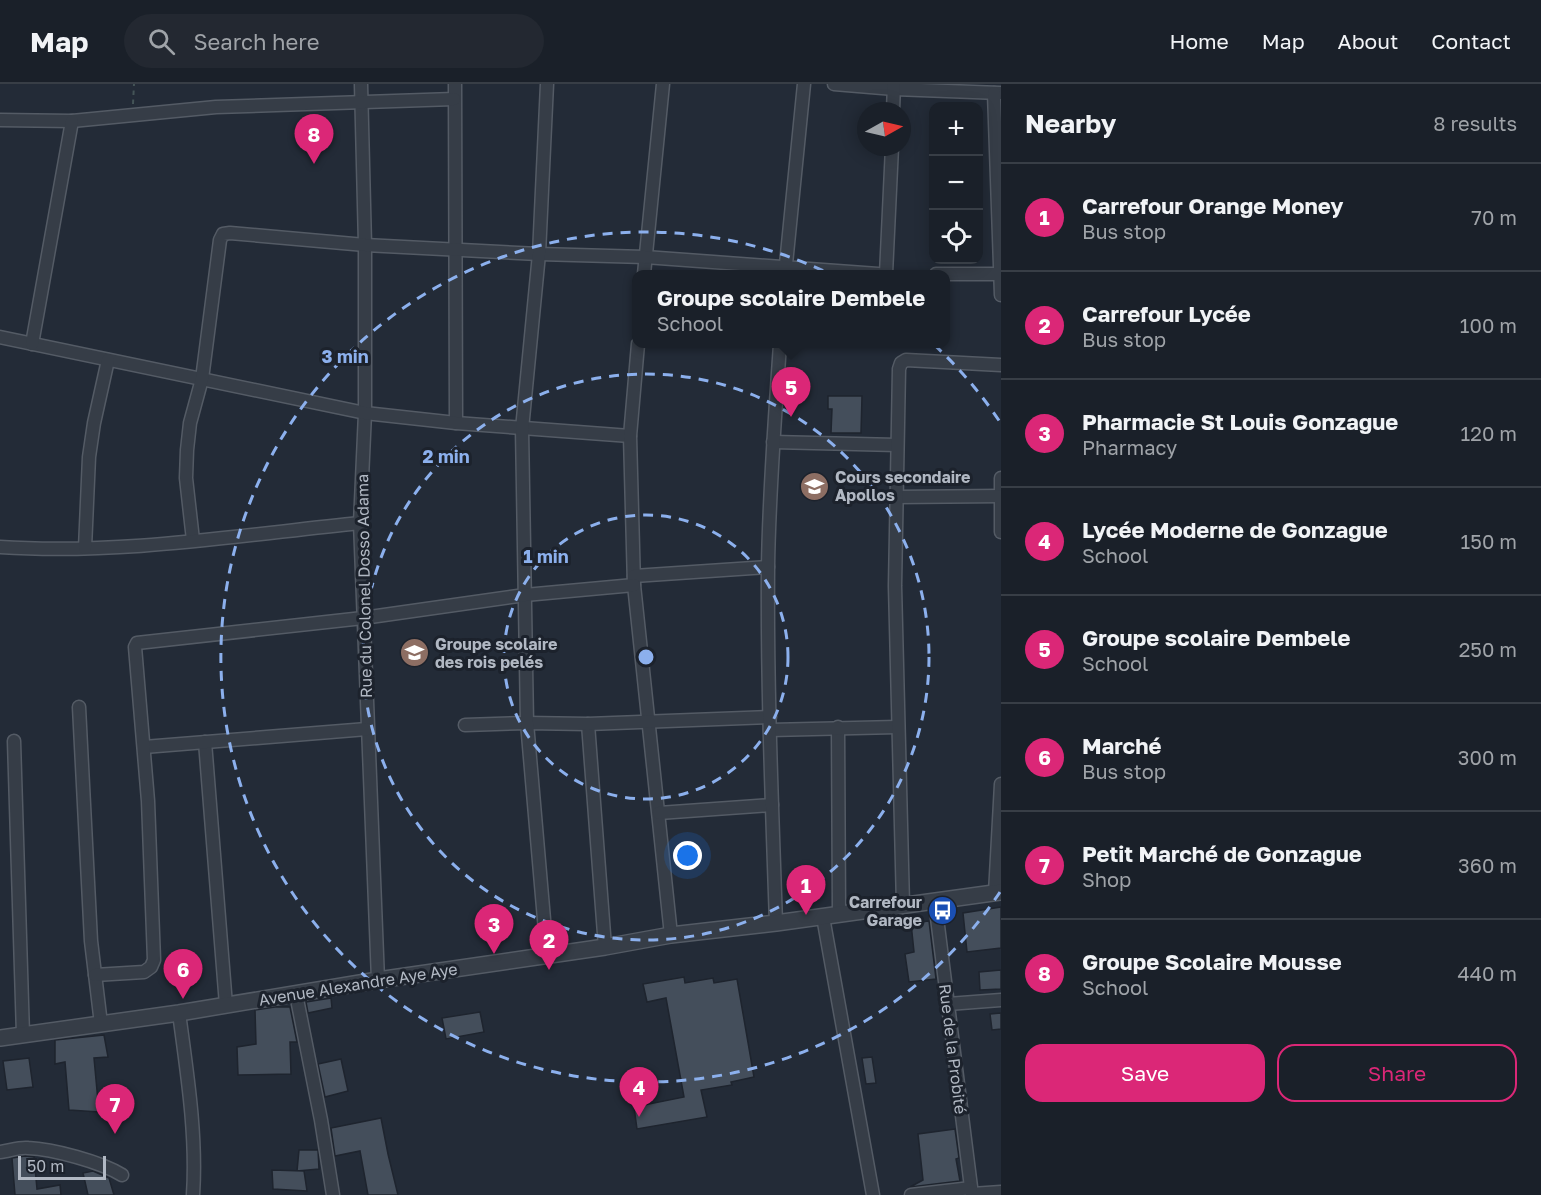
<!DOCTYPE html>
<meta charset="utf-8">
<style>
:root{--surface:#1a2029;--page:#232831;--text:#f1f3f6;--muted:#9fa3a8;--line:#383e46;--accent:#db2777}
body{margin:0;font-family:"Golos Text",sans-serif;background:var(--page);color:var(--text)}
.controls{position:absolute;right:18px;top:18px;display:grid;overflow:hidden;border-radius:12px;box-shadow:0 3px 15px #0003}
.controls button{width:54px;height:54px;display:grid;place-items:center;padding:0;border:0;border-bottom:2px solid var(--line);background:var(--surface);color:var(--text);font:30px sans-serif}
.compass{position:absolute;left:857px;top:18px;width:54px;height:54px;border-radius:50%;background:var(--surface);box-shadow:0 3px 15px #0003;rotate:82deg}
.scale{position:absolute;left:18px;bottom:15px;width:88px;box-sizing:border-box;padding-left:6px;border:3px solid #b1b8c3;border-top:0;font-size:16px;line-height:21px;white-space:nowrap;color:#b1b8c3;-webkit-text-stroke:4px #1c222c;paint-order:stroke}
.you{position:absolute;left:688px;top:772px;width:21px;height:21px;margin:-15px;border:4px solid #fff;border-radius:50%;background:#1a73e8;box-shadow:0 0 0 9px #1a73e833}
.badge{display:grid;place-items:center;width:39px;height:39px;border-radius:50%;background:var(--accent);color:#fff;font-size:20px;font-weight:700}
.pin{position:absolute;translate:-50% -50px;filter:drop-shadow(0 2px 3px #0008)}
.pin::after{content:'';position:absolute;top:32px;width:21px;height:18px;background:inherit;clip-path:polygon(0 0,100% 0,50% 100%)}
.popup{position:absolute;left:632px;top:186px;width:318px;height:78px;box-sizing:border-box;display:grid;place-content:center;border-radius:12px;background:var(--surface);filter:drop-shadow(0 2px 4px #0005);font-size:20px;white-space:nowrap;color:var(--muted)}
.popup b{font-size:22px;color:var(--text)}
.popup::after{content:'';position:absolute;left:50%;top:100%;margin-left:-12px;border:12px solid transparent;border-top-color:var(--surface)}
.list{margin:0;padding:0;list-style:none}
h2{display:flex;justify-content:space-between;align-items:center;height:78px;margin:0;padding:0 24px;font-size:26px}
h2 small{font-size:20px;font-weight:400;color:var(--muted)}
.list li{display:grid;grid-template-columns:39px 1fr auto;gap:18px;align-items:center;box-sizing:border-box;height:108px;padding:0 24px;border-top:2px solid var(--line)}
.list b{display:block;font-size:22px;white-space:nowrap}
.list p{margin:0;font-size:20px;white-space:nowrap;color:var(--muted)}
.list em{font-size:20px;font-style:normal;color:var(--muted)}
.actions{display:flex;gap:12px;padding:18px 24px}
.actions a{flex:1;padding:14px 0;border:2px solid var(--accent);border-radius:18px;text-align:center;font-size:21px;color:var(--accent)}
.actions .main{background:var(--accent);color:#fff}
.icon{flex:none;width:33px;height:33px;fill:none;stroke:currentColor;stroke-width:2;stroke-linecap:round;stroke-linejoin:round}
.map{position:relative;flex:none;width:1001px;height:1111px;overflow:hidden}
header{display:flex;align-items:center;gap:36px;box-sizing:border-box;height:84px;padding:0 30px;background:var(--surface);border-bottom:2px solid var(--line)}
header strong{font-size:28px}
nav{display:flex;gap:33px;margin-inline-start:auto;font-size:21px}
.search{width:420px;height:54px;background:var(--page);display:flex;align-items:center;gap:15px;box-sizing:border-box;padding:0 21px;border-radius:33px;color:var(--muted);font-size:22px}
main{display:flex}
aside{flex:1;background:var(--surface)}
.map>svg:first-child{display:block}
.building{fill:#444e5b;stroke:#1e242e;stroke-width:1.5}
.lines{fill:none;stroke-linecap:round;stroke-linejoin:round}
.minor-casing{stroke:#545b65;stroke-width:15}
.tertiary-casing{stroke:#545b65;stroke-width:18}
.path{stroke:#445457;stroke-width:2;stroke-dasharray:4.5 4.5;stroke-linecap:butt}
.minor{stroke:#363d47;stroke-width:12}
.tertiary{stroke:#363d47;stroke-width:15}
.ring{fill:none;stroke:#8cb0ed;stroke-width:3;stroke-dasharray:10 8}
.labels{text-anchor:middle;dominant-baseline:central;stroke-width:6;stroke-linejoin:round;paint-order:stroke}
.poi-label{font-size:16px;font-weight:bold;fill:#b1b8c3;stroke:#1c222c;text-anchor:start}
.street-label{font-size:16px;fill:#b1b8c3;stroke:#1c222c}
.centre{fill:#8cb0ed;stroke:#1c222c;stroke-width:3}
.ring-label{font-size:18px;text-anchor:middle;font-weight:bold;fill:#8cb0ed;stroke:#1c222c;stroke-width:6;stroke-linejoin:round;paint-order:stroke}
</style>
<header>
<strong>Map</strong>
<div class="search"><svg class="icon" aria-label="search" viewBox="0 0 24 24"><circle cx="10" cy="10" r="6"/><path d="M15 15l6 6"/></svg>Search here</div>
<nav><a>Home</a><a>Map</a><a>About</a><a>Contact</a></nav>
</header>
<main>
<div class="map">
<svg width="1001" height="1111" viewBox="0 0 1001 1111">
<rect width="100%" height="100%" fill="#232b37"/>
<!-- building -->
<g class="building">
<path d="M 828,312 L 862,312 L 861,349 L 831,349 L 832,325 L 828,325 Z"/>
<path d="M 1001,823 L 1001,864 L 967,868 L 963,829 Z"/>
<path d="M 929,837 L 936,895 L 909,898 L 905,870 L 914,868 L 911,839 Z"/>
<path d="M 1001,886 L 1001,905 L 980,906 L 979,888 Z"/>
<path d="M 684,893 L 685,899 L 713,894 L 714,899 L 737,895 L 754,993 L 731,998 L 732,1001 L 701,1006 L 707,1033 L 637,1045 L 634,1023 L 684,1013 L 666,914 L 647,918 L 643,900 Z"/>
<path d="M 331,914 L 332,924 L 308,929 L 306,918 Z"/>
<path d="M 275,923 L 290,923 L 297,958 L 290,958 L 291,990 L 238,991 L 237,963 L 256,960 L 255,926 Z"/>
<path d="M 480,928 L 484,948 L 446,955 L 442,934 Z"/>
<path d="M 1001,929 L 1001,945 L 992,946 L 990,930 Z"/>
<path d="M 104,951 L 108,973 L 94,974 L 99,1028 L 69,1026 L 65,978 L 55,980 L 55,956 Z"/>
<path d="M 872,973 L 876,999 L 866,1000 L 862,974 Z"/>
<path d="M 29,974 L 33,1003 L 7,1006 L 3,977 Z"/>
<path d="M 341,975 L 348,1007 L 325,1013 L 318,980 Z"/>
<path d="M 381,1034 L 388,1070 L 398,1111 L 368,1111 L 360,1067 L 335,1072 L 331,1044 Z"/>
<path d="M 955,1045 L 959,1074 L 956,1075 L 960,1097 L 910,1103 L 923,1096 L 918,1050 Z"/>
<path d="M 299,1066 L 318,1066 L 319,1085 L 297,1087 Z"/>
<path d="M 25,1072 L 34,1073 L 37,1105 L 60,1101 L 61,1111 L 15,1111 L 12,1074 Z"/>
<path d="M 272,1086 L 304,1087 L 307,1107 L 273,1105 Z"/>
<path d="M 93,1087 L 109,1094 L 114,1111 L 88,1111 L 83,1089 Z"/>
</g>
<g class="lines">
<defs>
<g id="minor">
<path d="M 361,0 L 365,161 L 365,329 L 360,439 L 378,896"/>
<path d="M 455,0 L 456,339"/>
<path d="M 834,0 L 894,5 L 1000,9"/>
<path d="M 994,9 L 1001,211"/>
<path d="M 893,27 L 894,0"/>
<path d="M 0,36 L 72,37 L 216,23 L 454,15"/>
<path d="M 644,190 L 663,0"/>
<path d="M 785,190 L 804,0"/>
<path d="M 886,190 L 892,63"/>
<path d="M 936,190 L 1001,190"/>
<path d="M 0,253 L 365,329 L 456,339 L 630,352"/>
<path d="M 32,260 L 72,37"/>
<path d="M 638,260 L 630,352 L 634,501 L 671,851"/>
<path d="M 773,358 L 897,361"/>
<path d="M 1001,394 L 1001,448"/>
<path d="M 896,413 L 1001,412"/>
<path d="M 193,456 L 186,394 L 187,366 L 190,339 L 202,295 L 220,156 L 223,150 L 230,149 L 365,161 L 539,170 L 645,173 L 878,190"/>
<path d="M 0,463 C 120,471 241,451 360,439"/>
<path d="M 85,464 L 89,373 L 94,339 L 108,276"/>
<path d="M 634,492 L 768,483"/>
<path d="M 79,623 L 91,857 L 101,940"/>
<path d="M 588,640 L 605,863"/>
<path d="M 465,641 L 527,639 L 588,640 L 770,633"/>
<path d="M 838,643 L 839,830"/>
<path d="M 770,646 L 897,643"/>
<path d="M 14,657 L 23,951"/>
<path d="M 205,658 L 226,921"/>
<path d="M 144,663 L 367,645"/>
<path d="M 659,729 L 772,721"/>
<path d="M 995,809 L 1001,700"/>
<path d="M 935,818 L 972,1111"/>
<path d="M 903,821 L 895,502 L 899,285 L 901,279 L 906,276 L 1001,281"/>
<path d="M 823,833 L 873,1111"/>
<path d="M 776,839 C 772,721 767,602 768,483 C 769,409 775,334 780,260"/>
<path d="M 547,870 L 527,639 L 522,345 L 539,170 L 547,0"/>
<path d="M 95,891 L 144,888 L 151,883 L 154,876 L 148,717 L 135,563 L 137,559 L 363,534 L 525,511 L 634,501"/>
<path d="M 296,910 L 321,1036 L 333,1111"/>
<path d="M 948,920 L 1001,916"/>
<path d="M 179,929 C 187,989 197,1051 193,1111"/>
<path d="M 0,1068 C 9,1067 19,1063 28,1064 C 53,1065 101,1078 122,1091"/>
<path d="M 972,1110 L 1001,1108"/>
<path d="M 911,1111 L 971,1104"/>
</g>
<path id="tertiary" d="M 0,954 L 179,929 L 378,896 L 605,863 L 671,851 L 776,839 L 1001,808"/>
</defs>
<!-- minor casing -->
<use href="#minor" class="minor-casing"/>
<!-- tertiary casing -->
<use href="#tertiary" class="tertiary-casing"/>
<!-- path -->
<path class="path" d="M 133,20 L 134,0"/>
<!-- minor -->
<use href="#minor" class="minor"/>
<!-- tertiary -->
<use href="#tertiary" class="tertiary"/>
</g>
<!-- distance rings -->
<g class="ring">
<circle cx="646" cy="573" r="142"/>
<circle cx="646" cy="573" r="283"/>
<path d="M1000 808A425 425 0 1 1 1000 338"/>
</g>
<!-- icons -->
<defs>
<symbol id="school-disc" viewBox="-11 -11 22 22"><circle r="9.5" fill="#8d6e63" stroke="#1c222c"/><path d="M0-5L7-2L0 1L-7-2ZM-4 1L0 2.5L4 1V4Q0 6-4 4Z" fill="#fff"/></symbol>
<symbol id="bus-disc" viewBox="-11 -11 22 22"><circle r="9.5" fill="#1a4fb4" stroke="#1c222c"/><path d="M-5-6H5V4H4V6H2V4H-2V6H-4V4H-5ZM-3.5-4V0h7V-4ZM-3.5 1.2v1.5H-2V1.2ZM2 1.2v1.5H3.5V1.2Z" fill="#fff"/></symbol>
</defs>
<g fill-rule="evenodd">
<use href="#school-disc" x="798" y="386" width="33" height="33"/>
<use href="#school-disc" x="398" y="552" width="33" height="33"/>
<use href="#bus-disc" x="926" y="810" width="33" height="33"/>
</g>
<g class="labels">
<!-- poi labels -->
<g class="poi-label">
<text x="835" y="393">Cours secondaire<tspan x="835" dy="18">Apollos</tspan></text>
<text x="435" y="560">Groupe scolaire<tspan x="435" dy="18">des rois pelés</tspan></text>
<text x="922" y="818" text-anchor="end">Carrefour<tspan x="922" dy="18">Garage</tspan></text>
</g>
<!-- street labels -->
<g class="street-label">
<text transform="translate(364 502) rotate(-91)">Rue du Colonel Dosso Adama</text>
<text transform="translate(358 900) rotate(-9)">Avenue Alexandre Aye Aye</text>
<text transform="translate(953 965) rotate(83)">Rue de la Probité</text>
</g>
</g>
<circle cx="646" cy="573" r="9" class="centre"/>
<g class="ring-label">
<text x="345" y="279">3 min</text>
<text x="446" y="379">2 min</text>
<text x="546" y="479">1 min</text>
</g>
</svg>
<div class="controls">
<button>+</button>
<button>−</button>
<button><svg class="icon" aria-label="locate" viewBox="0 0 24 24"><circle cx="12" cy="12" r="6"/><path d="M12 2v4M12 18v4M2 12h4M18 12h4"/></svg></button>
</div>
<svg class="compass" viewBox="-18 -18 36 36"><path d="M0-13l5 13h-10z" fill="#e53935"/><path d="M0 13l5-13h-10z" fill="#9fa3a8"/></svg>
<div class="scale">50 m</div>
<div class="you"></div>
<div class="pin badge" style="left:806px;top:831px">1</div>
<div class="pin badge" style="left:549px;top:886px">2</div>
<div class="pin badge" style="left:494px;top:870px">3</div>
<div class="pin badge" style="left:639px;top:1033px">4</div>
<div class="pin badge" style="left:791px;top:333px">5</div>
<div class="popup"><b>Groupe scolaire Dembele</b>School</div>
<div class="pin badge" style="left:183px;top:915px">6</div>
<div class="pin badge" style="left:115px;top:1050px">7</div>
<div class="pin badge" style="left:314px;top:80px">8</div>
</div>
<aside>
<h2>Nearby<small>8 results</small></h2>
<ul class="list">
<li><span class="badge">1</span><div><b>Carrefour Orange Money</b><p>Bus stop</p></div><em>70 m</em></li>
<li><span class="badge">2</span><div><b>Carrefour Lycée</b><p>Bus stop</p></div><em>100 m</em></li>
<li><span class="badge">3</span><div><b>Pharmacie St Louis Gonzague</b><p>Pharmacy</p></div><em>120 m</em></li>
<li><span class="badge">4</span><div><b>Lycée Moderne de Gonzague</b><p>School</p></div><em>150 m</em></li>
<li><span class="badge">5</span><div><b>Groupe scolaire Dembele</b><p>School</p></div><em>250 m</em></li>
<li><span class="badge">6</span><div><b>Marché</b><p>Bus stop</p></div><em>300 m</em></li>
<li><span class="badge">7</span><div><b>Petit Marché de Gonzague</b><p>Shop</p></div><em>360 m</em></li>
<li><span class="badge">8</span><div><b>Groupe Scolaire Mousse</b><p>School</p></div><em>440 m</em></li>
</ul>
<div class="actions"><a class="main">Save</a><a>Share</a></div>
</aside>
</main>
